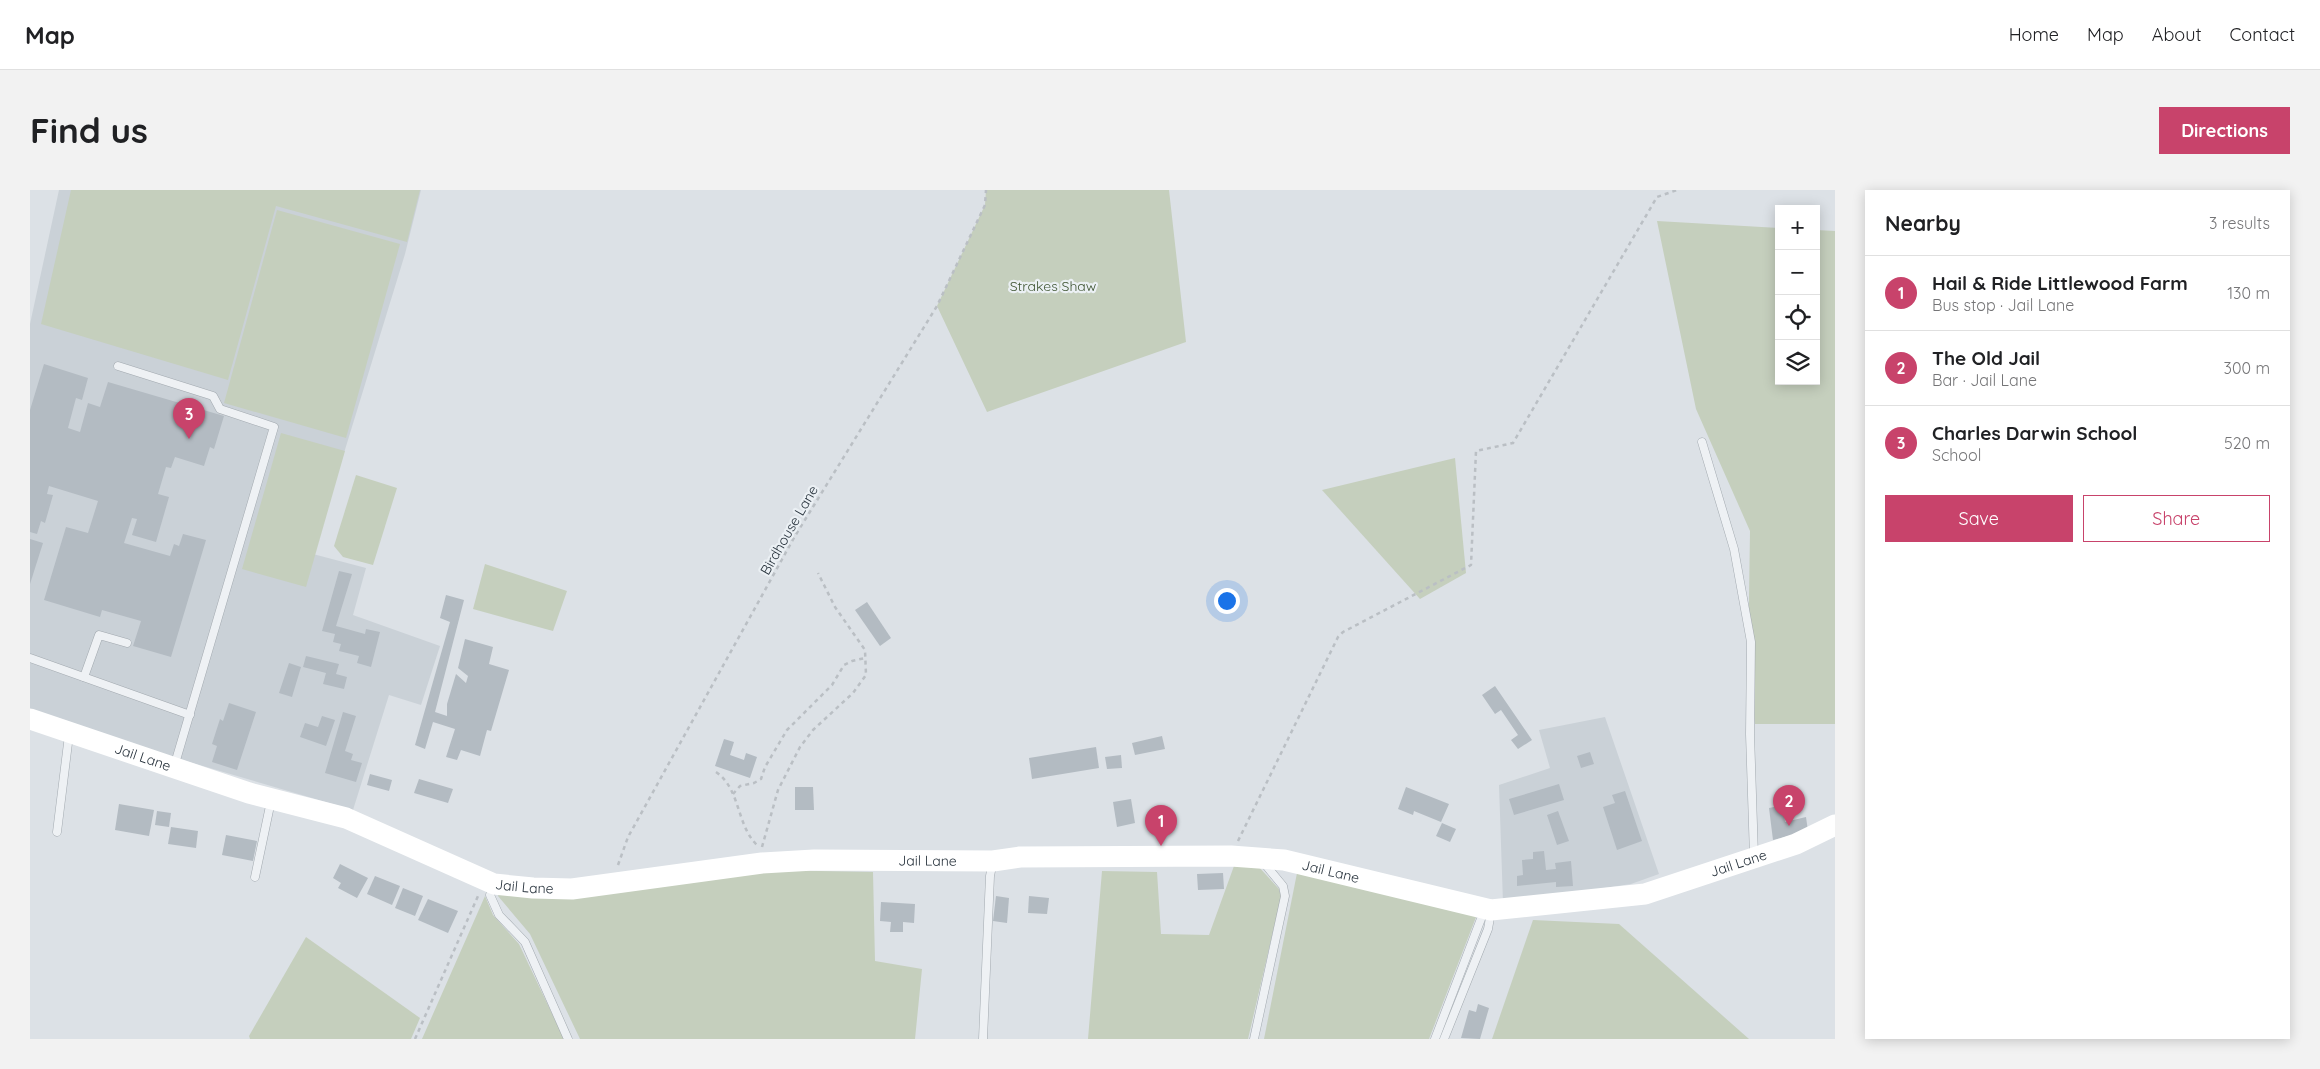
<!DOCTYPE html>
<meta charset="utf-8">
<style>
:root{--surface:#fff;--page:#f2f2f2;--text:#202124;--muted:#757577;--line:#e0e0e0;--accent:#c8436b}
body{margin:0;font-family:Quicksand,sans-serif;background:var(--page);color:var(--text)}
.controls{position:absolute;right:15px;top:15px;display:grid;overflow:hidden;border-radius:0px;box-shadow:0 2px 12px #0003}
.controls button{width:45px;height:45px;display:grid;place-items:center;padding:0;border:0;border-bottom:1px solid var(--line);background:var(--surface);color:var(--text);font:25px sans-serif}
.you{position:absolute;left:1196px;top:410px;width:18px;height:18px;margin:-12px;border:4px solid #fff;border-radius:50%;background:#1a73e8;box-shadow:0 0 0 8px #1a73e833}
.badge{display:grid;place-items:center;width:32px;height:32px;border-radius:50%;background:var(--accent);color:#fff;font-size:16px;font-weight:700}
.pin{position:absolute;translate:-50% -41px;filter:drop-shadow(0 1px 2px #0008)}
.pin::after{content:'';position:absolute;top:26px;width:18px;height:15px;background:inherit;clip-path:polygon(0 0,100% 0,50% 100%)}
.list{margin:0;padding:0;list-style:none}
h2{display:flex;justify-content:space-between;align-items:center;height:65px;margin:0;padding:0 20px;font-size:21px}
h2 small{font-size:16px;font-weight:400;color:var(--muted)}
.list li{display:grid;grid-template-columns:32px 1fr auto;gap:15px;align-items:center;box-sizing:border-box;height:75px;padding:0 20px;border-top:1px solid var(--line)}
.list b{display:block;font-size:19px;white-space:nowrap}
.list p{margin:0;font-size:16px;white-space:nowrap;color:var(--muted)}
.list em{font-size:16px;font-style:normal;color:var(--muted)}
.actions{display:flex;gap:10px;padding:15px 20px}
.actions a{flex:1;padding:11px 0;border:1px solid var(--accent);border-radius:0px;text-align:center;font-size:18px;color:var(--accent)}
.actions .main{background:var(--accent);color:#fff}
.icon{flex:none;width:28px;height:28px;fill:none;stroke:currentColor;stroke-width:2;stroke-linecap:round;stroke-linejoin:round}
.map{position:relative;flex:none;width:1805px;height:849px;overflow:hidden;border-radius:0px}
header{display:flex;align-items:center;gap:30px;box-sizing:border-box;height:70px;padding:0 25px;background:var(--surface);border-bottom:1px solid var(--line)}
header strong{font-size:24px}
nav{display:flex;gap:28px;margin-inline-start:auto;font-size:18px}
.intro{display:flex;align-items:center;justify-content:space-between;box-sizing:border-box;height:120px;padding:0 30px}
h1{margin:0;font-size:35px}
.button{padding:12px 22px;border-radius:0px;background:var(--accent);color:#fff;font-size:18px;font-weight:700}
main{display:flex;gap:30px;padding:0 30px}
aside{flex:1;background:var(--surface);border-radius:0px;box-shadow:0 2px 12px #0003}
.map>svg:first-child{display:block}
.built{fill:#cad1d7}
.green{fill:#c5cfbd}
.building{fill:#b3bbc2}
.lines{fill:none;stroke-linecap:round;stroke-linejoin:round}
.lane-casing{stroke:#a2a9af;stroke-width:9}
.path{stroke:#babfc4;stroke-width:2.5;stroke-dasharray:4 4;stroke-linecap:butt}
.lane{stroke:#eef1f4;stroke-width:8}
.secondary{stroke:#fff;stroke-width:21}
.labels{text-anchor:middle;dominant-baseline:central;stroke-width:4.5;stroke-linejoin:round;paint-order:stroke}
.park-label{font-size:14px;fill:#405634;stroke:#ebf0f4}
.street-label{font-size:14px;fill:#26313b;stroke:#ebf0f4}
</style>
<header>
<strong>Map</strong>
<nav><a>Home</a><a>Map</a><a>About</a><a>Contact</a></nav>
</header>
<div class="intro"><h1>Find us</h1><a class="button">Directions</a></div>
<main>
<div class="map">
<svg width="1805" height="849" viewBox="0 0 1805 849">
<rect width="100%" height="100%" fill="#dce1e6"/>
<!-- built -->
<g class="built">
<path d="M 29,0 L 391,0 L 375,64 L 283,364 L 336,378 L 323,425 L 410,456 L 391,515 L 359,505 L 323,620 L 132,564 L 0,519 L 0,134 Z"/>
<path d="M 1575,527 L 1629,684 L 1601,694 L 1473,713 L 1469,595 L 1520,578 L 1509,540 Z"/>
</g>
<!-- green -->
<g class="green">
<path d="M 41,0 L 390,0 L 377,52 L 246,16 L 198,190 L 11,134 Z"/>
<path d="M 956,0 L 1139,0 L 1156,152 L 957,222 L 907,116 L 955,15 Z"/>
<path d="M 247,20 L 370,54 L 316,248 L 194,213 Z"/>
<path d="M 1627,31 L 1749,38 L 1749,191 L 1786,191 L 1786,40 L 1805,41 L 1805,534 L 1725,534 L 1718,473 L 1720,341 L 1666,219 Z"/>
<path d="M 251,243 L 315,261 L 276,397 L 212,379 Z"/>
<path d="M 1425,268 L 1436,383 L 1390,409 L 1292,300 Z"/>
<path d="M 326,285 L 367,298 L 343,375 L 313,367 L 304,356 Z"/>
<path d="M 455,374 L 537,401 L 523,441 L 443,419 Z"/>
<path d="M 1227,675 L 1249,699 L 1251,707 L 1218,849 L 1058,849 L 1072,681 L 1127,682 L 1131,744 L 1179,745 L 1204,676 Z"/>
<path d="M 1268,678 L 1448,722 L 1399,849 L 1234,849 Z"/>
<path d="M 736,680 L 843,682 L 845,771 L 892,779 L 885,849 L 550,849 L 500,744 L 468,706 L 470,701 Z"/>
<path d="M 455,706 L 463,725 L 489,754 L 534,849 L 392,849 Z"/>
<path d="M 1503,730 L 1589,734 L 1719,849 L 1462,849 Z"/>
<path d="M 276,747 L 390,828 L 381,849 L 220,849 L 219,846 Z"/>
</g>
<!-- building -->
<g class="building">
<path d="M 14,174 L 58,188 L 52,210 L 46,208 L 38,238 L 50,242 L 58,213 L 70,217 L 78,192 L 194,226 L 184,259 L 180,257 L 174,276 L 145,267 L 141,278 L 136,277 L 128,304 L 139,307 L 126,352 L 102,345 L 107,329 L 102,328 L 94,353 L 140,366 L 144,354 L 149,356 L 153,344 L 176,350 L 141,467 L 103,456 L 111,431 L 72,420 L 70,427 L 14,410 L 36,337 L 58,343 L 68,311 L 19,296 L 17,304 L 23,305 L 15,333 L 11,331 L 7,344 L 0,342 L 0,220 Z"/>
<path d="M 0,349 L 13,353 L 0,394 Z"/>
<path d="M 309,381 L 322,384 L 306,436 L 335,444 L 336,439 L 350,442 L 341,477 L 327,473 L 329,466 L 309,461 L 311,454 L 303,452 L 305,444 L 292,441 Z"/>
<path d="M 416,405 L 434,410 L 405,522 L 417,526 L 417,514 L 426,484 L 436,493 L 438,486 L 428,478 L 435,449 L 463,457 L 459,474 L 479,480 L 461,541 L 457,540 L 450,566 L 431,560 L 427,570 L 416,567 L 425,539 L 403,532 L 395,559 L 385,555 L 420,432 L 410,428 Z"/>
<path d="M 837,412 L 861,448 L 850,456 L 825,420 Z"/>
<path d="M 276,466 L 309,474 L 306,484 L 317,487 L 314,499 L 293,494 L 296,483 L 273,477 Z"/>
<path d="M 259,473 L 271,477 L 262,507 L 249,503 Z"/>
<path d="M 1465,496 L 1502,550 L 1488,559 L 1481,550 L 1488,545 L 1471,520 L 1465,524 L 1452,505 Z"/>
<path d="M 199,513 L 226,522 L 207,580 L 182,572 L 187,556 L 182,554 L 190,529 L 193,531 Z"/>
<path d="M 313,522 L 326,526 L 315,561 L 323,564 L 321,570 L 332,573 L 326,592 L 295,583 Z"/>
<path d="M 292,526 L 305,530 L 296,556 L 270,547 L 275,533 L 288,537 Z"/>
<path d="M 1132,546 L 1135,559 L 1105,565 L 1102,553 Z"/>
<path d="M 694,549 L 704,552 L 700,565 L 714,570 L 716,563 L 727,567 L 720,588 L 685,576 Z"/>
<path d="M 1066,557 L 1069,578 L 1002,589 L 999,568 Z"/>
<path d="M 1560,562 L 1564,574 L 1551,578 L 1547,566 Z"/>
<path d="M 1091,565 L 1092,578 L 1077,579 L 1075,567 Z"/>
<path d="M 340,584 L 362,590 L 359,601 L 337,595 Z"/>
<path d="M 389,589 L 423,599 L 418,613 L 384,603 Z"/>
<path d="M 1529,594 L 1534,610 L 1484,625 L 1479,609 Z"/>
<path d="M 765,597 L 783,597 L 784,620 L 765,620 Z"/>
<path d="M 1376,597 L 1419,614 L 1411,632 L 1384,621 L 1383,625 L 1368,619 Z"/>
<path d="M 1595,601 L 1612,651 L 1587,660 L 1573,617 L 1585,613 L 1582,605 Z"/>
<path d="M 1101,609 L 1105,633 L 1087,637 L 1083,612 Z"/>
<path d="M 89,614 L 124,620 L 119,646 L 85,640 Z"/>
<path d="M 1753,615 L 1755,632 L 1776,627 L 1778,641 L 1743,650 L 1739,618 Z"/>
<path d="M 127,621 L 141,623 L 139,637 L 125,635 Z"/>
<path d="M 1528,621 L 1539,651 L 1527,655 L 1517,625 Z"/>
<path d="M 1412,633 L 1426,639 L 1420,652 L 1406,646 Z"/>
<path d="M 141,637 L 168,641 L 166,658 L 138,654 Z"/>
<path d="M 196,645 L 227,651 L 223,671 L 192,665 Z"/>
<path d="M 1514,661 L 1516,680 L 1526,679 L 1525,673 L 1541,671 L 1543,696 L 1526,697 L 1526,692 L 1487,696 L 1487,686 L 1493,685 L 1492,670 L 1503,669 L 1503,662 Z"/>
<path d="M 310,674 L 338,688 L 327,708 L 308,698 L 311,693 L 303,688 Z"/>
<path d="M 1193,683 L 1194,699 L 1168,700 L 1167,684 Z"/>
<path d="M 345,686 L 370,696 L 362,715 L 337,704 Z"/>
<path d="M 373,698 L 393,706 L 385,726 L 365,718 Z"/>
<path d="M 966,706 L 979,708 L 977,733 L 963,731 Z"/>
<path d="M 999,706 L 1019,708 L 1017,724 L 998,723 Z"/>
<path d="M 398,709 L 428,721 L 418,743 L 388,730 Z"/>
<path d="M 851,712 L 885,714 L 884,733 L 873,732 L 873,742 L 860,742 L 861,732 L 850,731 Z"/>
<path d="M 1448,814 L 1459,818 L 1450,849 L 1431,848 L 1439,820 L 1446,822 Z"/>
</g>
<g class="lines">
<defs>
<g id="lane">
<path d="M 88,176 L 183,206 L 190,219 L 244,237 L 144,577"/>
<path d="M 1672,252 L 1704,359 L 1721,452 L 1720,544 L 1724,666"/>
<path d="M 0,468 L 160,525"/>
<path d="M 54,487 L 69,445 L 97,453"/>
<path d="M 27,642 L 39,545"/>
<path d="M 225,687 L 241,611"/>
<path d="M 463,695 L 460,705 L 469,725 L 495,752 L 538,849"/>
<path d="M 953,849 L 960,686 L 963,671"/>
<path d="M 1224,849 L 1255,706 L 1253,696 L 1234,673"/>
<path d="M 1405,849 L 1454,721"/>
<path d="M 1414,849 L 1458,739 L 1461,722"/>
</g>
</defs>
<!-- lane casing -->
<use href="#lane" class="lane-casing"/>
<!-- path -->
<g class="path">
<path d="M 686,582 C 711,599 706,636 728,656"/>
<path d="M 703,604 L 710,596 L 724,593 L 731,589 L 735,577 L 757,540 L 802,495 L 814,475 L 822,471 L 835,468"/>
<path d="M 1208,651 L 1308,447 L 1313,442 L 1441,375 L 1446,261 L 1483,253 L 1627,7 L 1647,0"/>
<path d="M 732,657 L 748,600 L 770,557 L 783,540 L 823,503 L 836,485 L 835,460 L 805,417 L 788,383"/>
<path d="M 588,675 L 598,647 L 765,346 L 907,116 L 955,15 L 956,0"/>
<path d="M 385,849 L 448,706"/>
</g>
<!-- lane -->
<use href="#lane" class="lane"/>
<!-- secondary -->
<path class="secondary" id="s1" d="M 0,529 L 219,603 L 316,628 L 464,694 L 503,698 L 542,699 L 732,673 L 784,670 L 963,671 L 990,667 L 1201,666 L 1254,670 L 1461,720 L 1615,704 L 1766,654 L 1805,635"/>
</g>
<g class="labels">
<!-- park labels -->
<g class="park-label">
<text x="1023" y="96">Strakes Shaw</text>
</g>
<!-- street labels -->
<g class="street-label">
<text transform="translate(759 340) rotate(-60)">Birdhouse Lane</text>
<text stroke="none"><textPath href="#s1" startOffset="119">Jail Lane</textPath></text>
<text stroke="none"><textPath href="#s1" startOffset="929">Jail Lane</textPath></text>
<text stroke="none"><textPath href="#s1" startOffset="1752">Jail Lane</textPath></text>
<text stroke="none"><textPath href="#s1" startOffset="1334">Jail Lane</textPath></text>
<text stroke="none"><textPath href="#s1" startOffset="524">Jail Lane</textPath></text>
</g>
</g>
</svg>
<div class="controls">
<button>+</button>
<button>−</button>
<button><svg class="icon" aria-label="locate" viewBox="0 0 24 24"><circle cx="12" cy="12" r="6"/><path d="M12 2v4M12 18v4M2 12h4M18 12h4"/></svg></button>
<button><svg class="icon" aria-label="layers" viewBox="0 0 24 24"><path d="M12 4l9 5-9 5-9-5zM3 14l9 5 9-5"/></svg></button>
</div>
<div class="you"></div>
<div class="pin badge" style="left:1131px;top:656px">1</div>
<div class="pin badge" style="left:1759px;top:636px">2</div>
<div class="pin badge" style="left:159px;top:249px">3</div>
</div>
<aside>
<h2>Nearby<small>3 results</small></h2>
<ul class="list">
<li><span class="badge">1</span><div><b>Hail &amp; Ride Littlewood Farm</b><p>Bus stop · Jail Lane</p></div><em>130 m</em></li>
<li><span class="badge">2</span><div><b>The Old Jail</b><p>Bar · Jail Lane</p></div><em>300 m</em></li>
<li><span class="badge">3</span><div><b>Charles Darwin School</b><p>School</p></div><em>520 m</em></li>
</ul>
<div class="actions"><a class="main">Save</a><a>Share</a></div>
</aside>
</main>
